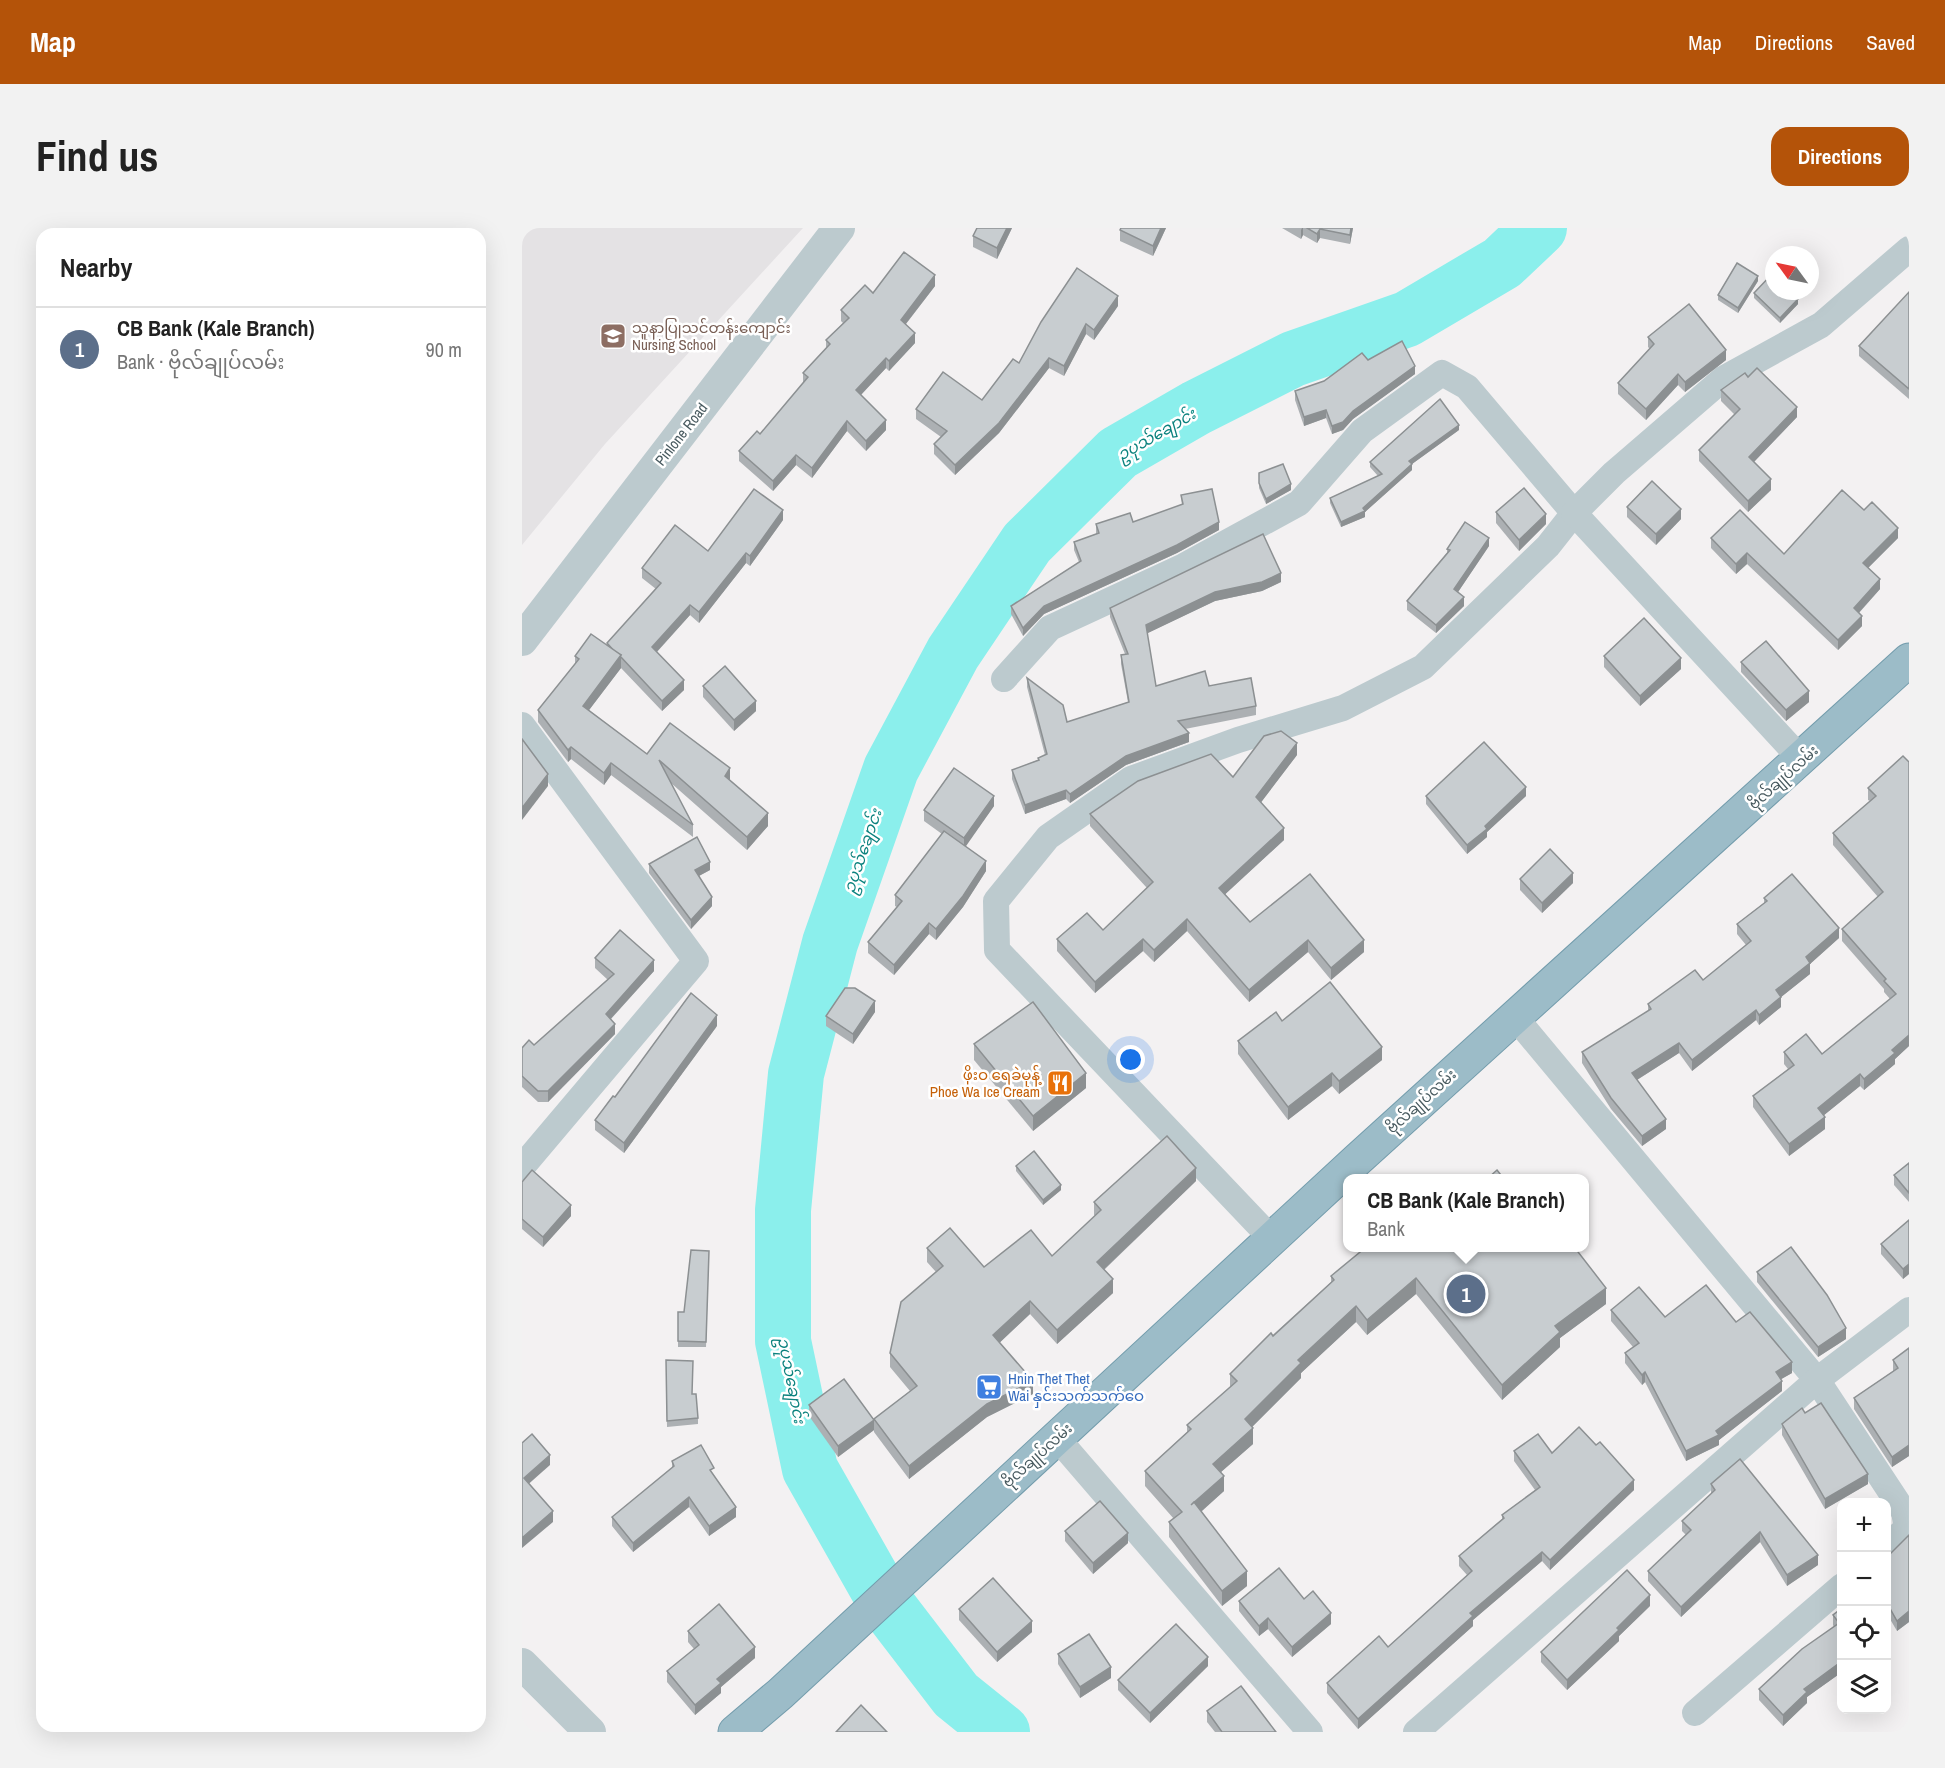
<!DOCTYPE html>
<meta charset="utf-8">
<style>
:root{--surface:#fff;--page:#f2f2f2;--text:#222;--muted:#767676;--line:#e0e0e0;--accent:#b45309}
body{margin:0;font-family:"Archivo Narrow","Noto Sans Myanmar",sans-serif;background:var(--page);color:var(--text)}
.controls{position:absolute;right:18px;bottom:18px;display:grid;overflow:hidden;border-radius:12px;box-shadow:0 6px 24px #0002}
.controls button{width:54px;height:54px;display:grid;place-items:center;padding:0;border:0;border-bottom:2px solid var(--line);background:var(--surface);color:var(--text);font:30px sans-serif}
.compass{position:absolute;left:1243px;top:18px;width:54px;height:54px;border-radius:50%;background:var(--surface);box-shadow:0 6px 24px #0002;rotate:303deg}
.you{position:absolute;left:609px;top:832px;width:21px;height:21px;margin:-15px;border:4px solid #fff;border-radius:50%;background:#1a73e8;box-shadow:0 0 0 9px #1a73e833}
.badge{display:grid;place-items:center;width:39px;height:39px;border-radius:50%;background:var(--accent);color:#fff;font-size:20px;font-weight:700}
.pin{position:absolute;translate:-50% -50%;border:3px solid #fff;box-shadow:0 2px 6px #0006}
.popup{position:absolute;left:821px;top:946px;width:246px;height:78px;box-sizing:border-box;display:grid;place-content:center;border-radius:12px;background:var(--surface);filter:drop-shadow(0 2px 4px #0005);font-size:20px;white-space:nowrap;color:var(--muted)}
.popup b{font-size:22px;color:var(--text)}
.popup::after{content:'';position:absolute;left:50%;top:100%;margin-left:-12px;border:12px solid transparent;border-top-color:var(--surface)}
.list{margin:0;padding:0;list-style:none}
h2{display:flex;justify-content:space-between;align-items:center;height:78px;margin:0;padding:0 24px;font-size:26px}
h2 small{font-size:20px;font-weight:400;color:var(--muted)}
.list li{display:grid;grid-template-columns:39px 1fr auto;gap:18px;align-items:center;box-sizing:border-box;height:84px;padding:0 24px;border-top:2px solid var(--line)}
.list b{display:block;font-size:22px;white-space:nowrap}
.list p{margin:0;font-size:20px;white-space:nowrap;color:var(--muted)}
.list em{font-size:20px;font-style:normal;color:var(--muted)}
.icon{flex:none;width:33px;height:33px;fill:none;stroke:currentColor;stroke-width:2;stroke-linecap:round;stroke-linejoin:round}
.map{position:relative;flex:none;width:1387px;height:1504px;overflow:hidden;border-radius:18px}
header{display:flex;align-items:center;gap:36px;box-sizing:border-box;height:84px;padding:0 30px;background:var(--accent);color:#fff}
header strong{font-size:28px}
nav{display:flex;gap:33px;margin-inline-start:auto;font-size:21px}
.intro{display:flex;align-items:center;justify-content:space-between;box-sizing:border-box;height:144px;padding:0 36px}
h1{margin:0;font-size:42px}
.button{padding:15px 27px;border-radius:18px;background:var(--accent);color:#fff;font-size:21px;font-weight:700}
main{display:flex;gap:36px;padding:0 36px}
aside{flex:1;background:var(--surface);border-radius:18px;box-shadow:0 6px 24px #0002}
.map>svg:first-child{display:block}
.education{fill:#e4e2e4}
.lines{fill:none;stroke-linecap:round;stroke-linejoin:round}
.river{stroke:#8befec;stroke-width:56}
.trunk-casing{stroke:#739cac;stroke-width:35}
.minor{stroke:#bccace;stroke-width:26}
.tertiary{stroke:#bccace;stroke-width:32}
.trunk{stroke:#9cbcc8;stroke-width:33}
.wall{fill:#acb0b3}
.shaded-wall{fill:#8c9092}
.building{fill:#c8cdd0;stroke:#8c9092;stroke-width:1.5}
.labels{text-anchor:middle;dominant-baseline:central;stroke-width:5;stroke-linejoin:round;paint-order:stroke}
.education-label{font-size:15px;fill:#785e54;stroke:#fff;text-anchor:start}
.street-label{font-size:15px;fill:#485a5f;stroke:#fff}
.food-label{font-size:15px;fill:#c56008;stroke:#fff;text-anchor:end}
.shop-label{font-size:15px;fill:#366cbe;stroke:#fff;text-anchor:start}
.water-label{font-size:16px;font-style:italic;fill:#0b827e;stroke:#fff}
</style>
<header>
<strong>Map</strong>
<nav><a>Map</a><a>Directions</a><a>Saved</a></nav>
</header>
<div class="intro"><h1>Find us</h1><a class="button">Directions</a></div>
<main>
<aside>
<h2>Nearby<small></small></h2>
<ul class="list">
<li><span class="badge" style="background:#5c6f8a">1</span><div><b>CB Bank (Kale Branch)</b><p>Bank · ဗိုလ်ချုပ်လမ်း</p></div><em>90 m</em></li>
</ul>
</aside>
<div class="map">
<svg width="1387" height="1504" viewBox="0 0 1387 1504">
<rect width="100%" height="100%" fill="#f3f1f2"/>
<!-- education -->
<path class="education" d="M 0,0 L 281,0 L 83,216 L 0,317 Z"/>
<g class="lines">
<!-- river -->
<path class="river" d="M 480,1504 L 434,1467 L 365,1377 L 288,1241 L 261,1113 L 261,982 L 274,846 L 308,715 L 369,541 L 431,425 L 505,315 L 596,225 L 674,180 L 771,131 L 885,91 L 980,35 L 1017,0"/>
<defs>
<path id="trunk" d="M 213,1504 L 258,1466 L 835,932 L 1387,432"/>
</defs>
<!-- trunk casing -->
<use href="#trunk" class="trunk-casing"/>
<!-- minor -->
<g class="minor">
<path d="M 482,451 L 528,400 L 662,338 L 777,275 L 840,203 L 920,145 L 945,159 L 1052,285 L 1026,318 L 901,439 L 821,480 L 716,512 L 609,551 L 526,609 L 474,673 L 475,722 L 750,1011"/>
<path d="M 0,497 L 174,733 L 0,939"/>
<path d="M 1280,532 L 1052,285 L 1092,245 L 1201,151 L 1299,97 L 1387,21"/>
<path d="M 992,788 L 1295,1152 L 1382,1284 L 1385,1300 L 1364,1319"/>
<path d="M 535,1210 L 788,1504"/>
<path d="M 1173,1485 L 1320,1358"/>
<path d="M 894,1504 L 1295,1152 L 1387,1082"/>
</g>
<!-- tertiary -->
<g class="tertiary">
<path d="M 0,412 L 317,0"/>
<path d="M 0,1436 L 68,1504"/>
</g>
<!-- trunk -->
<use href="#trunk" class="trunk"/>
</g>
<!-- wall -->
<g class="wall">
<path d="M 455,0 L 490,0 L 475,31 L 451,19 L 451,8 Z"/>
<path d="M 599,0 L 644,0 L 631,28 L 598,13 L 598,2 Z"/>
<path d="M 760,0 L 831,0 L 828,16 L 798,10 L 795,15 L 781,7 L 779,11 Z"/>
<path d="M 1236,53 L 1216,85 L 1196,72 L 1196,67 Z"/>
<path d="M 413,58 L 384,96 L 393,115 L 367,143 L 364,140 L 339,167 L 364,202 L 344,223 L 325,203 L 290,250 L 274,237 L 251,263 L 217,233 L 217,223 L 238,206 L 281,155 L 281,145 L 304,120 L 304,112 L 321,95 L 319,93 L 319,82 L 351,65 Z"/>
<path d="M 1387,64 L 1387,171 L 1337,128 L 1337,118 Z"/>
<path d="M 1232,65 L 1276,76 L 1258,95 L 1232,70 Z"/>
<path d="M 596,78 L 572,112 L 564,106 L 542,148 L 527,140 L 477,205 L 433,247 L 412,226 L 412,216 L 419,209 L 394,191 L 394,181 L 460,172 L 497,135 Z"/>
<path d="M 1126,109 L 1204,132 L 1163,164 L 1156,157 L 1124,192 L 1096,166 L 1096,155 L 1128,121 L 1126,119 Z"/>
<path d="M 846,132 L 893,146 L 831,191 L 821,202 L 810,206 L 804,190 L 782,198 L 773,172 L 773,163 L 802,153 Z"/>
<path d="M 1226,149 L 1275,189 L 1232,234 L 1249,262 L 1226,284 L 1177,233 L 1177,222 L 1213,187 L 1199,173 L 1199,162 Z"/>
<path d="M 937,202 L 890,236 L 890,242 L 843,284 L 843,289 L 819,299 L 808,275 L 808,270 L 856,248 L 848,239 L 848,234 Z"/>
<path d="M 737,245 L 769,262 L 744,276 L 737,260 Z"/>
<path d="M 659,267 L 697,302 L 655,325 L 522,386 L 501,408 L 489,386 L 489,378 L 557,334 L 552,322 L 552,314 L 574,306 L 574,296 L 611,294 L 660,277 Z"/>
<path d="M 1105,279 L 1159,291 L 1134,317 L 1105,289 Z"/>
<path d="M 1342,282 L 1376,310 L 1346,340 L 1358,361 L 1337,385 L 1340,398 L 1316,422 L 1225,336 L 1214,346 L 1189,320 L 1189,310 L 1262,326 Z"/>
<path d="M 974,284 L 1024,296 L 997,323 L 974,295 Z"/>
<path d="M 261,292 L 228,338 L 224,335 L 177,395 L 168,387 L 135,424 L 162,462 L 140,483 L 99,440 L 67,482 L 125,526 L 208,552 L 246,598 L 225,622 L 149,555 L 171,597 L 171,609 L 89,547 L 82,557 L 49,531 L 46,534 L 16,494 L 16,482 L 53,437 L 53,428 L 85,418 L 85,415 L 134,361 L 120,350 L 120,340 L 186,323 Z"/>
<path d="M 967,318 L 936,364 L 942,378 L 914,405 L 885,382 L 885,373 L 925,325 L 925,321 Z"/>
<path d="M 759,354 L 740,363 L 693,373 L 625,405 L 634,458 L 687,458 L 734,478 L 734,487 L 663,501 L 667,514 L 604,537 L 548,575 L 544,571 L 503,586 L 490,551 L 490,542 L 516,532 L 516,530 L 523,527 L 505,459 L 505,450 L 545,494 L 606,474 L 599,436 L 599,427 L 603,426 L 588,389 L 588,380 Z"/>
<path d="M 1082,428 L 1159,441 L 1118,478 L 1082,439 Z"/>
<path d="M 1219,434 L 1287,474 L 1264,493 L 1219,444 Z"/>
<path d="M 181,458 L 234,483 L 212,503 L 181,469 Z"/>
<path d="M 775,527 L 739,574 L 762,612 L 703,666 L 728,694 L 842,724 L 809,752 L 786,724 L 727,774 L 665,703 L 632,734 L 621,723 L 573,765 L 535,723 L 535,711 L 581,702 L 625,660 L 568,598 L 568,586 L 711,549 Z"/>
<path d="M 1387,534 L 1387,818 L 1373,831 L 1373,836 L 1342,862 L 1338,858 L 1302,887 L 1303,901 L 1267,928 L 1231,879 L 1231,868 L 1266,841 L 1262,836 L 1262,824 L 1300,826 L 1368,771 L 1362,764 L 1362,761 L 1320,713 L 1320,701 L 1356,669 L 1311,617 L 1311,605 L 1348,573 L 1346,572 L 1346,560 Z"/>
<path d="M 904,568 L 1004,568 L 965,604 L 965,609 L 945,626 L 904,576 Z"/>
<path d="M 472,578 L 443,618 L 464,643 L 441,679 L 414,712 L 407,706 L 372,747 L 346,725 L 346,714 L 375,679 L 373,678 L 373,667 L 420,606 L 402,593 L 402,582 Z"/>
<path d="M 127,636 L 188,642 L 177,648 L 190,678 L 169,701 L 127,645 Z"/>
<path d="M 998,651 L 1051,655 L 1020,685 L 998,662 Z"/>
<path d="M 1242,670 L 1317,710 L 1288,736 L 1288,746 L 1259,769 L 1259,779 L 1237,797 L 1234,792 L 1170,843 L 1157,825 L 1115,852 L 1144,901 L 1120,918 L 1089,881 L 1060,835 L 1060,824 L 1126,783 L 1126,776 L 1181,752 L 1224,717 L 1215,706 L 1215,696 L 1242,675 Z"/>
<path d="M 73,730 L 132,743 L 89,791 L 93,806 L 26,874 L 16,874 L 0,859 L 0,820 L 12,817 L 86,752 L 73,740 Z"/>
<path d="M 353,784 L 331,816 L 304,798 L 304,788 Z"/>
<path d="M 760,793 L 860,832 L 817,866 L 810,858 L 766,892 L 716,826 L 716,813 Z"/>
<path d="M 195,798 L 102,925 L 73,902 L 73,892 L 93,869 Z"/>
<path d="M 452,816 L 564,860 L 511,903 L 452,832 Z"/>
<path d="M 1387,935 L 1387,974 L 1372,957 L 1372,947 Z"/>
<path d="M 494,938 L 539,962 L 521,977 L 494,943 Z"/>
<path d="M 674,953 L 582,1042 L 591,1065 L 535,1116 L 508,1086 L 477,1115 L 511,1166 L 465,1189 L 387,1251 L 352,1204 L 352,1191 L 388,1163 L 368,1139 L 368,1125 L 414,1044 L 405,1034 L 405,1020 L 462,1039 L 530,1028 L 573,988 L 572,987 L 572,974 Z"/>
<path d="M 0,954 L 49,988 L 21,1019 L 0,1001 Z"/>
<path d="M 1387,992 L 1387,1046 L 1381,1051 L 1359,1026 L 1359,1016 Z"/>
<path d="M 843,1020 L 1084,1076 L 1038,1110 L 1038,1119 L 980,1172 L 894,1066 L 845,1107 L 834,1094 L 779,1145 L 779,1150 L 730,1199 L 731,1216 L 699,1244 L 702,1263 L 679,1283 L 725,1358 L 700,1378 L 647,1309 L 647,1294 L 652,1291 L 623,1258 L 623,1243 L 665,1204 L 665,1197 L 708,1159 L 708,1146 L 809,1054 L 809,1048 Z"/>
<path d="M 187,1023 L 184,1119 L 156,1119 L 156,1084 L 162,1084 Z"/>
<path d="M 1235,1044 L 1324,1111 L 1296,1129 L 1235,1054 Z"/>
<path d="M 1089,1082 L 1143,1089 L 1214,1094 L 1270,1145 L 1259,1151 L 1260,1163 L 1197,1212 L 1197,1217 L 1164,1233 L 1123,1154 L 1120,1157 L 1103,1135 L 1103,1125 L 1111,1119 L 1089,1093 Z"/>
<path d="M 1387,1120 L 1387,1228 L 1370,1239 L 1332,1181 L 1332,1170 L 1371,1143 L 1371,1132 Z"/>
<path d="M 144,1132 L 170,1166 L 176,1190 L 176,1196 L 145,1199 Z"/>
<path d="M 287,1177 L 352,1202 L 316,1229 L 287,1188 Z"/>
<path d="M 1283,1185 L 1346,1256 L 1303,1281 L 1260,1207 L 1260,1196 Z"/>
<path d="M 992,1223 L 1030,1225 L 1112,1262 L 1028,1342 L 1020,1333 L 951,1392 L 951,1398 L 836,1501 L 805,1465 L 805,1455 L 866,1419 L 945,1347 L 937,1338 L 937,1328 L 980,1291 L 980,1287 L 1013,1262 L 992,1233 Z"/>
<path d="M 150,1233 L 192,1248 L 214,1289 L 187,1308 L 167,1279 L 111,1324 L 90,1298 L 90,1289 L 150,1240 Z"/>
<path d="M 1189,1256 L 1296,1337 L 1265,1358 L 1238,1314 L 1159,1389 L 1126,1353 L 1126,1343 L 1164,1307 L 1160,1303 L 1160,1293 L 1189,1266 Z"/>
<path d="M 543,1303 L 606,1315 L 571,1346 L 543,1313 Z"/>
<path d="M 1387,1307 L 1387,1394 L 1375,1403 L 1365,1386 L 1365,1329 Z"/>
<path d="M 782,1371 L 809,1396 L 770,1429 L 746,1401 L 737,1408 L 717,1383 L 717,1373 Z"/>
<path d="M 1128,1378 L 1097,1408 L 1097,1413 L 1045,1462 L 1019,1434 L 1019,1424 Z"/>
<path d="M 1320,1380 L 1320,1444 L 1285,1469 L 1285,1475 L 1261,1498 L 1237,1472 L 1237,1461 L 1312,1399 L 1311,1397 L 1311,1387 Z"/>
<path d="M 437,1381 L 510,1404 L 475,1434 L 437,1392 Z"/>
<path d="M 166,1403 L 233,1430 L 199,1459 L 199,1465 L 173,1487 L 145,1454 L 145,1443 L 172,1421 L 166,1414 Z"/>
<path d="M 536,1426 L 589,1450 L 558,1470 L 536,1436 Z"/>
<path d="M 686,1438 L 628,1495 L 596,1462 L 596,1452 Z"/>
<path d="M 685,1483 L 754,1504 L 693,1504 L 685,1494 Z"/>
</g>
<!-- shaded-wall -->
<g class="shaded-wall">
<path d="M 485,0 L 490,0 L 475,31 L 475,20 Z"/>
<path d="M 639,0 L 644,0 L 631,28 L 631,18 Z"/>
<path d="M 780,0 L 781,0 L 781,7 L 779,11 L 779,2 Z"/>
<path d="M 829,0 L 831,0 L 828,16 L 828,7 Z"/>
<path d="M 798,1 L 798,10 L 795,15 L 795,6 Z"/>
<path d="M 413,47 L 413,58 L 379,102 L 379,92 Z"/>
<path d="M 1236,48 L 1236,53 L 1216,85 L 1216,80 Z"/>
<path d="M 596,68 L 596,78 L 572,112 L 572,102 Z"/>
<path d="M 1276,71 L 1276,76 L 1258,95 L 1258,90 Z"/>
<path d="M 564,96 L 564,106 L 542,148 L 542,138 Z"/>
<path d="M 393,105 L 393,115 L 367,143 L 367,133 Z"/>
<path d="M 1204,122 L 1204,132 L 1163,164 L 1163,154 Z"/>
<path d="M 364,130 L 364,140 L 334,172 L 334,162 Z"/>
<path d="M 527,130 L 527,140 L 477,205 L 433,247 L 433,237 Z"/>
<path d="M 893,138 L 893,146 L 831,191 L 821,202 L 810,206 L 810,198 Z"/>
<path d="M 1156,146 L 1156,157 L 1124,192 L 1124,181 Z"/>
<path d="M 1275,179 L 1275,189 L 1227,239 L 1227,229 Z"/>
<path d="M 804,182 L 804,190 L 782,198 L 782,189 Z"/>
<path d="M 364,192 L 364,202 L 344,223 L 344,213 Z"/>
<path d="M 325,193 L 325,203 L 290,250 L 290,240 Z"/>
<path d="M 937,197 L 937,202 L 890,236 L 890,242 L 843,284 L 843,289 L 819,299 L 819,294 L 841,280 L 887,233 Z"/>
<path d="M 274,227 L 274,237 L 251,263 L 251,253 Z"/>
<path d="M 1249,251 L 1249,262 L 1226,284 L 1226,273 Z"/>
<path d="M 769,256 L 769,262 L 744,276 L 744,271 Z"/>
<path d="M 1159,281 L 1159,291 L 1134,317 L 1134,306 Z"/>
<path d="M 261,282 L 261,292 L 228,338 L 228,328 Z"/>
<path d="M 1024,286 L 1024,296 L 997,323 L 997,312 Z"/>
<path d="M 697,294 L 697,302 L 655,325 L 522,386 L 501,408 L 501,400 L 522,378 Z"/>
<path d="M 1376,300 L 1376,310 L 1341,345 L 1341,335 Z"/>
<path d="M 967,310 L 967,318 L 932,370 L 932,361 Z"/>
<path d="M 224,325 L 224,335 L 177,395 L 177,384 Z"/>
<path d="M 1225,325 L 1225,336 L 1214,346 L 1214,336 Z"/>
<path d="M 759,345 L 759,354 L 740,363 L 693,373 L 624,406 L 624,397 L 693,364 Z"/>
<path d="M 1358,351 L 1358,361 L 1332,390 L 1332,380 Z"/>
<path d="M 942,369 L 942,378 L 914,405 L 914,397 Z"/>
<path d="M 168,377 L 168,387 L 130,429 L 130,419 Z"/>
<path d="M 1340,388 L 1340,398 L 1316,422 L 1316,412 Z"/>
<path d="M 99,427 L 99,440 L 61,490 L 61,478 Z"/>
<path d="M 1159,430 L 1159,441 L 1118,478 L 1118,468 Z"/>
<path d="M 162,452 L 162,462 L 140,483 L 140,473 Z"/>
<path d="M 1287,463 L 1287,474 L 1264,493 L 1264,482 Z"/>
<path d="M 234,473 L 234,483 L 212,503 L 212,492 Z"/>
<path d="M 667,505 L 667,514 L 604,537 L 548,575 L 548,566 L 604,528 Z"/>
<path d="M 775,515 L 775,527 L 734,581 L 734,569 Z"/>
<path d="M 49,519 L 49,531 L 46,534 L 46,522 Z"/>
<path d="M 89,535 L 89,547 L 82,557 L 82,545 Z"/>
<path d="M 208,540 L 208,553 L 203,548 Z"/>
<path d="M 26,546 L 26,558 L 0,592 L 0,580 Z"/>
<path d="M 1004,559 L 1004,568 L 965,604 L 965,609 L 945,626 L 945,617 L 963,598 Z"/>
<path d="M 544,562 L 544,571 L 503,586 L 503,577 Z"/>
<path d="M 472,568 L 472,578 L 442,621 L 442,610 Z"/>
<path d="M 246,585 L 246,598 L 225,622 L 225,609 Z"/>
<path d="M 762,600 L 762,612 L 697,672 L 697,660 Z"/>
<path d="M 464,633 L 464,643 L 441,679 L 414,712 L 414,701 Z"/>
<path d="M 188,634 L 188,642 L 173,650 L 173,642 Z"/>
<path d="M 1051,645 L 1051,655 L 1020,685 L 1020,675 Z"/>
<path d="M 190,669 L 190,678 L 169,701 L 169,692 Z"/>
<path d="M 665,691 L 665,703 L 632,734 L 632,722 Z"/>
<path d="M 407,695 L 407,706 L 372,747 L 372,737 Z"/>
<path d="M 1317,700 L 1317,710 L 1288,736 L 1288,746 L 1254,773 L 1254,762 L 1284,729 Z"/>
<path d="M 621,711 L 621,723 L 573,765 L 573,754 Z"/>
<path d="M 786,712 L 786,724 L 727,774 L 727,762 Z"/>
<path d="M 842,712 L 842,724 L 809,752 L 809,740 Z"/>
<path d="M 132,732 L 132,743 L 84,796 L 84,786 Z"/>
<path d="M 1259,769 L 1259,779 L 1237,797 L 1237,787 Z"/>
<path d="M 353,773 L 353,784 L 331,816 L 331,806 Z"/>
<path d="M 1234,782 L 1234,792 L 1170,843 L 1170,832 Z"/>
<path d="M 195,787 L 195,798 L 102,925 L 102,915 Z"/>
<path d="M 93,796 L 93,806 L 26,874 L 26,863 Z"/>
<path d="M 1387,807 L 1387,818 L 1373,831 L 1373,836 L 1342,862 L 1342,851 L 1370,822 Z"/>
<path d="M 1157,815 L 1157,825 L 1110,855 L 1110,845 Z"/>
<path d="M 860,819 L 860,832 L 817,866 L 817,853 Z"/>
<path d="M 564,845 L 564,860 L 511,903 L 511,888 Z"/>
<path d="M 810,845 L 810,858 L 766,892 L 766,879 Z"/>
<path d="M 1338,846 L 1338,858 L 1296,892 L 1296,880 Z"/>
<path d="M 1303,889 L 1303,901 L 1267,928 L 1267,916 Z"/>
<path d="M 1144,891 L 1144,901 L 1120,918 L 1120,908 Z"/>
<path d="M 674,940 L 674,953 L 575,1048 L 575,1034 Z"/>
<path d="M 539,957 L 539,962 L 521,977 L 521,972 Z"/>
<path d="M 49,977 L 49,988 L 21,1019 L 21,1009 Z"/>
<path d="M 1387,1036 L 1387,1046 L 1381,1051 L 1381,1041 Z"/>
<path d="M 894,1050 L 894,1066 L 845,1107 L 845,1092 Z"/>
<path d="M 591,1051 L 591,1065 L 535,1116 L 535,1102 Z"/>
<path d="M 1084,1060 L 1084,1076 L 1038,1110 L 1038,1119 L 980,1172 L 980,1157 L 1033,1098 Z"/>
<path d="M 508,1073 L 508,1086 L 471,1121 L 471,1107 Z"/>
<path d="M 834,1078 L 834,1094 L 779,1145 L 779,1150 L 723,1206 L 723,1191 L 776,1132 Z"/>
<path d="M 1324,1100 L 1324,1111 L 1296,1129 L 1296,1119 Z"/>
<path d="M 1270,1134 L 1270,1145 L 1254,1154 L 1254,1144 Z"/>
<path d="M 1123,1144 L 1123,1154 L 1120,1157 L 1120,1147 Z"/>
<path d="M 511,1153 L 511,1166 L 465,1189 L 387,1251 L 387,1238 L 465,1176 Z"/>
<path d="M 1260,1153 L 1260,1163 L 1197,1212 L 1197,1217 L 1164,1233 L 1164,1223 L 1194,1203 Z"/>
<path d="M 352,1192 L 352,1202 L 316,1229 L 316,1218 Z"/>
<path d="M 731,1200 L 731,1216 L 691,1251 L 691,1236 Z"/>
<path d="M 1387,1217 L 1387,1228 L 1370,1239 L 1370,1229 Z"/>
<path d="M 28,1227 L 28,1237 L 2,1260 L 2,1250 Z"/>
<path d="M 1346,1246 L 1346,1256 L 1303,1281 L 1303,1271 Z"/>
<path d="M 702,1248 L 702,1263 L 669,1293 L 669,1277 Z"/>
<path d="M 1112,1252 L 1112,1262 L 1028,1342 L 1028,1332 Z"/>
<path d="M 167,1269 L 167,1279 L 111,1324 L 111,1315 Z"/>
<path d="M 214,1279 L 214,1289 L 187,1308 L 187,1298 Z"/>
<path d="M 31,1283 L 31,1294 L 0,1320 L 0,1310 Z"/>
<path d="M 1238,1304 L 1238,1314 L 1159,1389 L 1159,1379 Z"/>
<path d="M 606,1305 L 606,1315 L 571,1346 L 571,1335 Z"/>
<path d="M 1020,1324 L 1020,1333 L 951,1392 L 951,1398 L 836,1501 L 836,1491 L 948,1385 Z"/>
<path d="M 1296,1327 L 1296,1337 L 1265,1358 L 1265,1347 Z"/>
<path d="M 725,1343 L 725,1358 L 700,1378 L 700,1363 Z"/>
<path d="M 1128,1367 L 1128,1378 L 1097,1408 L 1097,1413 L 1045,1462 L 1045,1452 L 1095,1400 Z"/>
<path d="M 1387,1383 L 1387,1394 L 1375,1403 L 1375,1393 Z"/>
<path d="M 809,1385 L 809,1396 L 770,1429 L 770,1419 Z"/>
<path d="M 746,1390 L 746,1401 L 737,1408 L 737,1398 Z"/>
<path d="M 510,1393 L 510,1404 L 475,1434 L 475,1424 Z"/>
<path d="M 233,1419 L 233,1430 L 199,1459 L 199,1465 L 173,1487 L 173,1477 L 195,1451 Z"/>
<path d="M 686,1429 L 686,1438 L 628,1495 L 628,1485 Z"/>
<path d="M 1320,1433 L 1320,1444 L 1285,1469 L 1285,1475 L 1261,1498 L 1261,1487 L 1282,1461 Z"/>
<path d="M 589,1439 L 589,1450 L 558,1470 L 558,1459 Z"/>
</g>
<!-- building -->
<g class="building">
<path d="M 455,0 L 485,0 L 475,20 L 451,8 Z"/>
<path d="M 599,0 L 639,0 L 631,18 L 598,2 Z"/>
<path d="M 785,0 L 829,0 L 828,7 L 798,1 L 795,6 Z"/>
<path d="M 382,24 L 413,47 L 379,92 L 393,105 L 367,133 L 364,130 L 334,162 L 364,192 L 344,213 L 325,193 L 290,240 L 274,227 L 251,253 L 217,223 L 235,203 L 238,206 L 286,149 L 281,145 L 308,116 L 304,112 L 327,90 L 319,82 L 343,57 L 351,65 Z"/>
<path d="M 1215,35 L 1236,48 L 1216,80 L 1196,67 Z"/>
<path d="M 555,40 L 596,68 L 572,102 L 564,96 L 542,138 L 527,130 L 477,195 L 433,237 L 412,216 L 425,203 L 394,181 L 421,144 L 460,172 L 491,131 L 497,135 L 519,94 Z"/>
<path d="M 1250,46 L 1252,48 L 1252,63 L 1268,63 L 1276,71 L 1258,90 L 1232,65 Z"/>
<path d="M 1387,64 L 1387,161 L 1337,118 Z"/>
<path d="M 1167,76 L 1204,122 L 1163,154 L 1156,146 L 1124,181 L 1096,155 L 1132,116 L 1126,109 Z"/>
<path d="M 880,113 L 893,138 L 831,183 L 821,194 L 810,198 L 804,182 L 782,189 L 773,163 L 802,153 L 840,125 L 846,132 Z"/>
<path d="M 1235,140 L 1275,179 L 1227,229 L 1249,251 L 1226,273 L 1177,222 L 1218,181 L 1199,162 L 1223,145 L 1226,149 Z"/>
<path d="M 918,171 L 937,197 L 887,233 L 890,236 L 841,280 L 843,283 L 819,294 L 808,270 L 860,246 L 848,234 Z"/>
<path d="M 761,236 L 769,256 L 744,271 L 737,255 L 737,245 Z"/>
<path d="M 1130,253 L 1159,281 L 1134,306 L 1105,279 Z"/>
<path d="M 1002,260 L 1024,286 L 997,312 L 974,284 Z"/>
<path d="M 232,261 L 261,282 L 228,328 L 224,325 L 177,384 L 168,377 L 130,419 L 162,452 L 140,473 L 98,428 L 99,427 L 93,424 L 85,415 L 139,355 L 120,340 L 153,297 L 186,323 Z"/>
<path d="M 690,261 L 697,294 L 655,317 L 522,378 L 501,400 L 489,378 L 559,333 L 552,314 L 577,305 L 574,296 L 608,285 L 611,294 L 661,276 L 659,267 Z"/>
<path d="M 1320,262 L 1342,282 L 1350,274 L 1376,300 L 1341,335 L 1358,351 L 1332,380 L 1340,388 L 1316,412 L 1225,325 L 1214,336 L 1189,310 L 1218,282 L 1262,326 Z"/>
<path d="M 943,294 L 967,310 L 932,361 L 942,369 L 914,397 L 885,373 L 928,322 L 925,321 Z"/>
<path d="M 741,306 L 759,345 L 740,354 L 693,364 L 624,397 L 634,458 L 683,443 L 687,458 L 729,450 L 734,478 L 656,493 L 667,505 L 604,528 L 548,566 L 544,562 L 503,577 L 490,542 L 517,532 L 516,530 L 525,526 L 505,450 L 541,477 L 545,494 L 607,474 L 599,427 L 606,426 L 588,380 Z"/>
<path d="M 1122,390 L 1159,430 L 1118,468 L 1082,428 Z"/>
<path d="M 69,406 L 99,427 L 61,478 L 125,526 L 148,495 L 208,540 L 203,548 L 246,585 L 225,609 L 137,532 L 171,597 L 89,535 L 82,545 L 49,519 L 46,522 L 16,482 L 57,431 L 53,428 Z"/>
<path d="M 1244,413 L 1287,463 L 1264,482 L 1219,434 Z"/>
<path d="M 203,438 L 234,473 L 212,492 L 181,458 Z"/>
<path d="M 759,503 L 775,515 L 734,569 L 762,600 L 697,660 L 728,694 L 788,646 L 842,712 L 809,740 L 786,712 L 727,762 L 665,691 L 632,722 L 621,711 L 573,754 L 535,711 L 565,685 L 581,702 L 631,654 L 568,586 L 616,553 L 689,526 L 711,549 L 742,508 Z"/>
<path d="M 0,511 L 26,546 L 0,580 Z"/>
<path d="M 962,514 L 1004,559 L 963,598 L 965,601 L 945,617 L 904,568 Z"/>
<path d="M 1381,528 L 1387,534 L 1387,807 L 1370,822 L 1373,825 L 1342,851 L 1338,846 L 1296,880 L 1303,889 L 1267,916 L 1231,868 L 1272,837 L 1262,824 L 1284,806 L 1300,826 L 1374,766 L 1362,753 L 1364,751 L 1320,701 L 1361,664 L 1311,605 L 1354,568 L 1346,560 Z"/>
<path d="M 432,540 L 472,568 L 442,610 L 402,582 Z"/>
<path d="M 422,603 L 464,633 L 441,668 L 414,701 L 407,695 L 372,737 L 346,714 L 380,673 L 373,667 Z"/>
<path d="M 175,609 L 188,634 L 173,642 L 190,669 L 169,692 L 127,636 Z"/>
<path d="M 1028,621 L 1051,645 L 1020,675 L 998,651 Z"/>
<path d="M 1270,646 L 1317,700 L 1284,729 L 1288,735 L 1254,762 L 1259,769 L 1237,787 L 1234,782 L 1170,832 L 1157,815 L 1110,845 L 1144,891 L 1120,908 L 1089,870 L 1060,824 L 1129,781 L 1126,776 L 1173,742 L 1181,752 L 1229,713 L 1215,696 L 1245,673 L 1242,670 Z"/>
<path d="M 98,702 L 132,732 L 84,786 L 93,796 L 26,863 L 16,863 L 0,848 L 0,820 L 7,812 L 12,817 L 92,746 L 73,730 Z"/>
<path d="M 808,754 L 860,819 L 817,853 L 810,845 L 766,879 L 716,813 L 754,784 L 760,793 Z"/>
<path d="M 323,760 L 333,760 L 353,773 L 331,806 L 304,788 Z"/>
<path d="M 169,765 L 195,787 L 102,915 L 73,892 L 91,868 L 93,869 Z"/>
<path d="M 511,774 L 564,845 L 511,888 L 452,816 Z"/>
<path d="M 645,908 L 674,940 L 575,1034 L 591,1051 L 535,1102 L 508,1073 L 471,1107 L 511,1153 L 465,1176 L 387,1238 L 352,1191 L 395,1158 L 368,1125 L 379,1074 L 421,1038 L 405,1020 L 428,1000 L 462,1039 L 509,1002 L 530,1028 L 579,982 L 572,974 Z"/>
<path d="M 512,923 L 539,957 L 521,972 L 494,938 Z"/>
<path d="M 1387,935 L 1387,965 L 1372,947 Z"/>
<path d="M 10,942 L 49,977 L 21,1009 L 0,991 L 0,954 Z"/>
<path d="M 975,942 L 982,951 L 965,951 Z"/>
<path d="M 1387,992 L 1387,1036 L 1381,1041 L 1359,1016 Z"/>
<path d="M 1269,1019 L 1305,1067 L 1324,1100 L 1296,1119 L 1235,1044 Z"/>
<path d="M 843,1020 L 1053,1020 L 1084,1060 L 1033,1098 L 1038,1104 L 980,1157 L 894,1050 L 845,1092 L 834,1078 L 776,1132 L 779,1135 L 723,1191 L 731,1200 L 691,1236 L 702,1248 L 669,1277 L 672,1274 L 725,1343 L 700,1363 L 647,1294 L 660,1284 L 623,1243 L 669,1201 L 665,1197 L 715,1153 L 708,1146 L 749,1105 L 751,1108 L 812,1052 L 809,1048 Z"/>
<path d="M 169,1022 L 187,1023 L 184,1114 L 156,1113 L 156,1084 L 162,1084 Z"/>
<path d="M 1184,1057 L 1214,1094 L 1228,1084 L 1270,1134 L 1254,1144 L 1260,1153 L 1194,1203 L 1197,1207 L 1164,1223 L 1123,1144 L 1120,1147 L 1103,1125 L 1117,1115 L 1089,1082 L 1117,1059 L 1143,1089 Z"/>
<path d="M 1387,1120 L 1387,1217 L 1370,1229 L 1332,1170 L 1376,1140 L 1371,1132 Z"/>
<path d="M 144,1132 L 171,1133 L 170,1166 L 174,1166 L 176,1190 L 145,1193 Z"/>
<path d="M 322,1151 L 352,1192 L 316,1218 L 287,1177 Z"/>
<path d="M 1299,1175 L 1346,1246 L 1303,1271 L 1260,1196 L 1280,1180 L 1283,1185 Z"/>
<path d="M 1057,1199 L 1074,1217 L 1078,1214 L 1112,1252 L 1028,1332 L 1020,1324 L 948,1385 L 951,1388 L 836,1491 L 805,1455 L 857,1408 L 866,1419 L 950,1343 L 937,1328 L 982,1290 L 980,1287 L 1018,1259 L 992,1223 L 1016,1206 L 1030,1225 Z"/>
<path d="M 10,1206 L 28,1227 L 2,1250 L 31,1283 L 0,1310 L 0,1215 Z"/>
<path d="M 179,1217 L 192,1240 L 188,1242 L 214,1279 L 187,1298 L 167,1269 L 111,1315 L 90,1289 L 152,1238 L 150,1233 Z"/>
<path d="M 1218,1231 L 1296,1327 L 1265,1347 L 1238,1304 L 1159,1379 L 1126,1343 L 1169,1302 L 1160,1293 L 1193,1262 L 1189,1256 Z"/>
<path d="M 578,1273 L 606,1305 L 571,1335 L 543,1303 Z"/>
<path d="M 1387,1307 L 1387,1383 L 1375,1393 L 1365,1375 L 1365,1345 L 1366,1344 L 1365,1343 L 1365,1329 Z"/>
<path d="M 757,1340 L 782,1371 L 791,1363 L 809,1385 L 770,1419 L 746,1390 L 737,1398 L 717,1373 Z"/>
<path d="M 1105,1342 L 1128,1367 L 1095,1400 L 1097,1402 L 1045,1452 L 1019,1424 Z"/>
<path d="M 471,1350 L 510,1393 L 475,1424 L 437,1381 Z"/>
<path d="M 197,1376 L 233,1419 L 195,1451 L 199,1455 L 173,1477 L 145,1443 L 177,1417 L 166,1403 Z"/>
<path d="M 1320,1380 L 1320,1433 L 1282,1461 L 1285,1464 L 1261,1487 L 1237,1461 L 1280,1421 L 1317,1395 L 1311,1387 Z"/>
<path d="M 654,1396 L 686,1429 L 628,1485 L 596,1452 Z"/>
<path d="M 567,1406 L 589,1439 L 558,1459 L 536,1426 Z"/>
<path d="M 719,1458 L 754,1504 L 700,1504 L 685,1483 Z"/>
<path d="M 339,1477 L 365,1504 L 314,1504 Z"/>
</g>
<!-- icons -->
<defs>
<symbol id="university-square" viewBox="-11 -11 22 22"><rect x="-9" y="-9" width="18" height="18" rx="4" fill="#8d6e63" stroke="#fff"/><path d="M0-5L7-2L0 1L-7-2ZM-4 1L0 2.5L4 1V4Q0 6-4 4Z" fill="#fff"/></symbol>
<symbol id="restaurant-square" viewBox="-11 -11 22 22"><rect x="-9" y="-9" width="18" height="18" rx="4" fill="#e8710a" stroke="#fff"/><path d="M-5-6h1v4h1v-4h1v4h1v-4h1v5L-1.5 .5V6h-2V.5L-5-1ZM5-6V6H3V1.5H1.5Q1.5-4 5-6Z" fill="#fff"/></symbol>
<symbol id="supermarket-square" viewBox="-11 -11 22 22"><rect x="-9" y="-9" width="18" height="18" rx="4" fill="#3f7fe0" stroke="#fff"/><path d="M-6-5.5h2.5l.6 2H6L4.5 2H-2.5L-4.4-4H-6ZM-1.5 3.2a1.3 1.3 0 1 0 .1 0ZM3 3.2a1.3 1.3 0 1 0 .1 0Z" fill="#fff"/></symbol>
</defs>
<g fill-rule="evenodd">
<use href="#university-square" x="76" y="93" width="30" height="30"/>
<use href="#restaurant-square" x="523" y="840" width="30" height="30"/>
<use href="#supermarket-square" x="452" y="1144" width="30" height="30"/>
</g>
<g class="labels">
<!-- education labels -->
<g class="education-label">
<text x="110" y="99">သူနာပြုသင်တန်းကျောင်း<tspan x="110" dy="17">Nursing School</tspan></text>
</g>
<!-- street labels -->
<g class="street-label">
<text transform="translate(159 206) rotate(-52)">Pinlone Road</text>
<text transform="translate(1261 549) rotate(-42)">ဗိုလ်ချုပ်လမ်း</text>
<text transform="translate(899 873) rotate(-42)">ဗိုလ်ချုပ်လမ်း</text>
<text transform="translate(515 1227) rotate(-42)">ဗိုလ်ချုပ်လမ်း</text>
</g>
<!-- food labels -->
<g class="food-label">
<text x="518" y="846">ဖိုးဝ ရေခဲမုန့်<tspan x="518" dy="17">Phoe Wa Ice Cream</tspan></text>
</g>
<!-- shop labels -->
<g class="shop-label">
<text x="486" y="1150">Hnin Thet Thet<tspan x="486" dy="17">Wai နှင်းသက်သက်ဝေ</tspan></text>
</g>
<!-- water labels -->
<g class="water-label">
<text transform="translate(634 206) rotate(-30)">ဥပုသ်ချောင်း</text>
<text transform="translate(340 623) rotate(-71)">ဥပုသ်ချောင်း</text>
<text transform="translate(270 1152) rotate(79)">ဥပုသ်ချောင်း</text>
</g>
</g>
</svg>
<div class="controls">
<button>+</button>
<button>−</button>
<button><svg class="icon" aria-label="locate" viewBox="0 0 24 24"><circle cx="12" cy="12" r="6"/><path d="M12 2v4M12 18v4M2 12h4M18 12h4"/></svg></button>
<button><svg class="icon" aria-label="layers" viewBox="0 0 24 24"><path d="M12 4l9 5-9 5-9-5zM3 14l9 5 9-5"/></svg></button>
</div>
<svg class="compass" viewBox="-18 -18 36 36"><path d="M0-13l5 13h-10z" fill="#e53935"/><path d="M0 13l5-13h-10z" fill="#767676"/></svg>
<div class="you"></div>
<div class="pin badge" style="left:944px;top:1066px;background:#5c6f8a">1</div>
<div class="popup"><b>CB Bank (Kale Branch)</b>Bank</div>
</div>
</main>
